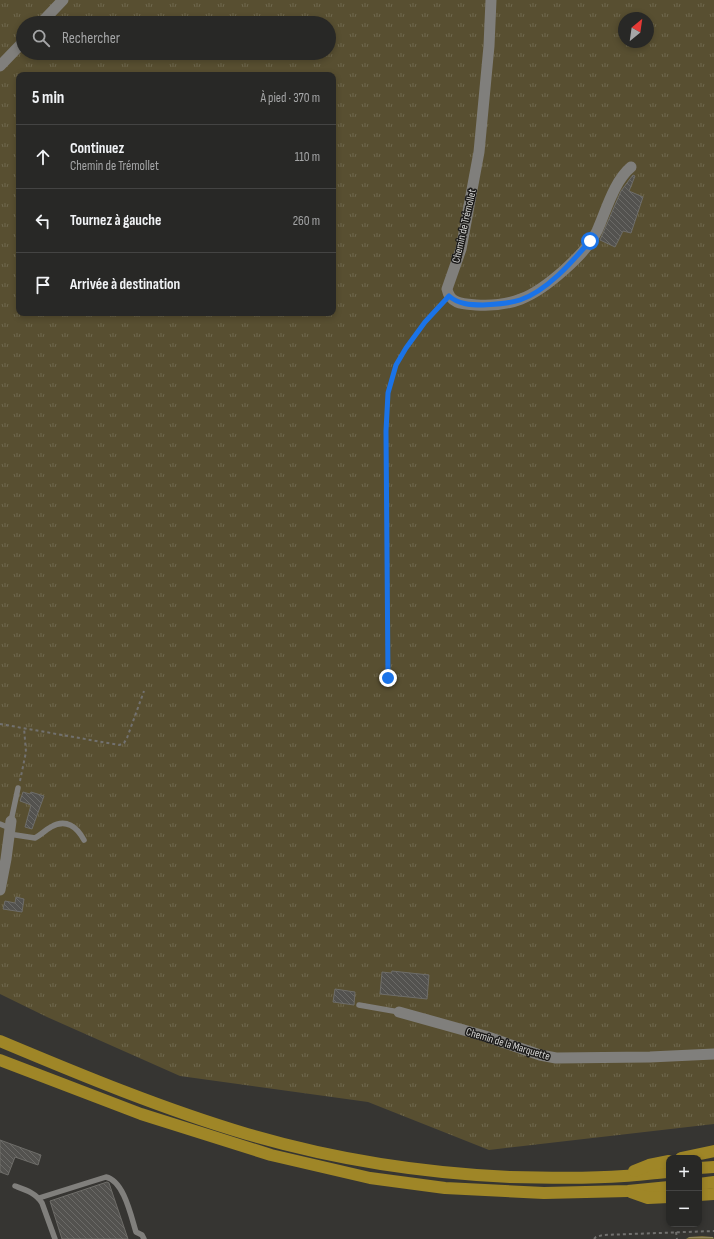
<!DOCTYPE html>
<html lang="fr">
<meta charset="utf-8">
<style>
:root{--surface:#282826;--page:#30302e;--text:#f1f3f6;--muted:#a5a6a7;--line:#444443}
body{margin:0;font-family:"Sofia Sans Condensed",sans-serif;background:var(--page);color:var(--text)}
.controls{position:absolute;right:12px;bottom:12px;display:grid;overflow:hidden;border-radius:8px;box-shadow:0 2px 6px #0003}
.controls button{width:36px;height:36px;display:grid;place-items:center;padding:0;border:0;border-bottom:1px solid var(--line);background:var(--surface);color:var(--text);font:20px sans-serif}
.compass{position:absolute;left:618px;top:12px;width:36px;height:36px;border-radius:50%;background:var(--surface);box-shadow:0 2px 6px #0003;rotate:29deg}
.stop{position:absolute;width:12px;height:12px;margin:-9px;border:3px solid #1a73e8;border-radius:50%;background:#fff}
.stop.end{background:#1a73e8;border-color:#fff;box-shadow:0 1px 4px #0008}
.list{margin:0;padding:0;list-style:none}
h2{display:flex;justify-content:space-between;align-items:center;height:52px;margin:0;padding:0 16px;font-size:17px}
h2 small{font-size:13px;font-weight:400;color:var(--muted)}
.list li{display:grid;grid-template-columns:26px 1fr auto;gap:12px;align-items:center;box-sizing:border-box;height:64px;padding:0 16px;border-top:1px solid var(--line)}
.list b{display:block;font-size:15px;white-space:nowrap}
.list p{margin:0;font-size:13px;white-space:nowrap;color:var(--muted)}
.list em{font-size:13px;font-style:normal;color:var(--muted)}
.icon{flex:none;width:22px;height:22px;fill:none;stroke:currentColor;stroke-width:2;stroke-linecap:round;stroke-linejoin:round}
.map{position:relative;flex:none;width:714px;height:1239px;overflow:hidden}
.search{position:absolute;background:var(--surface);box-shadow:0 2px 6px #0003;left:16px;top:16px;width:320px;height:44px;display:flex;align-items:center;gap:10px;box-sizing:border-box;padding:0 14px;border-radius:22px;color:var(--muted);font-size:15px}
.panel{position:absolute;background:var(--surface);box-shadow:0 2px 6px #0003;left:16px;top:72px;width:320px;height:244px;border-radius:8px}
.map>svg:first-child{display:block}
.grass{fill:url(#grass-tufts);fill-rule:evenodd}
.water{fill:url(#water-rules)}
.building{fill:url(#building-back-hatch);stroke:#6e6d69}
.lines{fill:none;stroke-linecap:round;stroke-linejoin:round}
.path{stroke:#72716f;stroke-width:2;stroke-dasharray:3 3;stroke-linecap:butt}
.service{stroke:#807f7c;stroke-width:5.5}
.minor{stroke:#807f7c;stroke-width:11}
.motorway{stroke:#9f8627;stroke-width:12}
.route{stroke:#1a73e8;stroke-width:5}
.labels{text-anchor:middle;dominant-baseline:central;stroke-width:3;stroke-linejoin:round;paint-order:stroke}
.street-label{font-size:11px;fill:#d6d6d4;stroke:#1d1c1b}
</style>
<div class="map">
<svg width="714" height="1239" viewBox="0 0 714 1239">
<defs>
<pattern id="grass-tufts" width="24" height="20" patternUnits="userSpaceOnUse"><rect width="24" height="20" fill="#584f31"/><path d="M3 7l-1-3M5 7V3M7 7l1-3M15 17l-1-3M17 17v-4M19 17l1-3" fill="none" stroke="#6f684e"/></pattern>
<pattern id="water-rules" width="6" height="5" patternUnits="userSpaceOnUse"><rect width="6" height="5" fill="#7a6b38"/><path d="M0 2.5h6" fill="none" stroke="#92865d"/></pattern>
<pattern id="building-back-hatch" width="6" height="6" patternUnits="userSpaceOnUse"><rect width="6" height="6" fill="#53524f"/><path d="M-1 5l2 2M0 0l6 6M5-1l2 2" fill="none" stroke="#6b6a67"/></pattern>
</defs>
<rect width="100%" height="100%" fill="#363532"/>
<!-- grass -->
<path class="grass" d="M 0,0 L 714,0 L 714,1124 L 489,1150 L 368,1102 L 180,1076 L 47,1017 L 0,994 ZM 624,18 L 648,18 L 648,42 L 624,42 ZM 23,23 L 329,23 L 329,53 L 23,53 ZM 19,75 L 333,75 L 333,313 L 19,313 Z"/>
<!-- water -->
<path class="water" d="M 702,1236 L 713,1237 L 714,1239 L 686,1239 L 689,1237 Z"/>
<!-- building -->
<g class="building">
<path d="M 633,175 L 635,176 L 629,191 L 643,197 L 631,233 L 623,231 L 615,247 L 600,240 L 621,191 Z"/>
<path d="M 23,792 L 30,794 L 31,792 L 44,796 L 32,829 L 25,827 L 31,805 L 20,801 Z"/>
<path d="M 16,897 L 24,899 L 22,912 L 3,909 L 5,901 L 15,903 Z"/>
<path d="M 392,971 L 429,975 L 427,999 L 380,994 L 382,972 L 391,973 Z"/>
<path d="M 335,989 L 355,992 L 354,1005 L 333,1002 Z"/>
<path d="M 0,1140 L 41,1155 L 38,1165 L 15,1157 L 8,1175 L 0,1172 Z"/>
<path d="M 107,1182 L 109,1183 L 128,1239 L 62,1239 L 50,1201 Z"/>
</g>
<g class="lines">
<!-- path -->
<g class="path">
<path d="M 388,678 L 386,431 L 388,393 L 396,365 L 406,348 L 425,322 L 442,302"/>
<path d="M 0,724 L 119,745 L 124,743 L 127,738 L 144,691"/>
<path d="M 20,781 L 26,752 L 24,728"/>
<path d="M 676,1232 L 677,1239"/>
<path d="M 594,1239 L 596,1237 L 603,1235 L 714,1231"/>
</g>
<!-- service -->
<g class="service">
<path d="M 11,821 L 18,788"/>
<path d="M 0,824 L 10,828"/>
<path d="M 9,834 L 35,838 C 41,835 45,830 51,827 C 66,818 77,827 84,840"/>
<path d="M 359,1005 L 399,1012"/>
<path d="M 15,1186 C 26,1190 36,1193 42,1203 L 55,1239"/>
<path d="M 39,1198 L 106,1177 C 124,1181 131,1216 136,1232 L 142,1235 L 144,1239"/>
</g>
<!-- minor -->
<g class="minor">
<path d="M 491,0 L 489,46 L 479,152 L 461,249 L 447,289 C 450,304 463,304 476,305 C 490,306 508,304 521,299 C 545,290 586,254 597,231 C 606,211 614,181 631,167"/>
<path d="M 41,23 L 63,0"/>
<path d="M 0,66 L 23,42"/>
<path d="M 0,890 L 6,859 L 11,821"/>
<path d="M 399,1012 L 485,1036 L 540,1055 L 556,1058 L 650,1057 L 714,1054"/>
</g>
<!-- motorway -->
<g class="motorway">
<path d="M 0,1041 C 81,1075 163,1109 247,1134 C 332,1159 421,1173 510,1177 C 548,1178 586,1179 624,1176 C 639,1175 654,1173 669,1172"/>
<path d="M 0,1060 L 141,1114 L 271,1155 L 370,1178 L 445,1188 L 544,1193 L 628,1191 L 669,1187"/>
<path d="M 681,1158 L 714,1151"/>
<path d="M 699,1168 L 714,1167"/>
<path d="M 634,1171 L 649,1165 L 669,1161"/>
<path d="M 699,1184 L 714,1182"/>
<path d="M 631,1192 L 648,1198 L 669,1197"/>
<path d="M 699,1195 L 714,1194"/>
</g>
</g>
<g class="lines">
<!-- route -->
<path class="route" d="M 388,678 L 386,431 L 388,393 L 396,365 L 406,348 L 425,322 L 449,296 C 458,304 470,305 483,305 C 495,304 508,304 520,300 C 547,291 572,262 590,241"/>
</g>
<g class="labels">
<!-- street labels -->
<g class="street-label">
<text transform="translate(464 226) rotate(-77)">Chemin de Trémollet</text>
<text transform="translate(508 1044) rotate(17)">Chemin de la Marquette</text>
</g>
</g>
</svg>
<div class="controls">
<button>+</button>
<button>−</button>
</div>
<svg class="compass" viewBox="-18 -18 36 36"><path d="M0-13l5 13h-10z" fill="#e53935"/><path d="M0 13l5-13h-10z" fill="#a5a6a7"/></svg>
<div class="stop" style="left:590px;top:241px"></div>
<div class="stop end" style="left:388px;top:678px"></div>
<div class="search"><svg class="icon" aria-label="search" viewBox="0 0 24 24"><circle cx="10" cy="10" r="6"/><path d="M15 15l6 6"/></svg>Rechercher</div>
<section class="panel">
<h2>5 min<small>À pied · 370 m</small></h2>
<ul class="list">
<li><svg class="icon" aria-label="ahead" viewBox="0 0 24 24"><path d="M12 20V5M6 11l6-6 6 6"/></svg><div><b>Continuez</b><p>Chemin de Trémollet</p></div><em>110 m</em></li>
<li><svg class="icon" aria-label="left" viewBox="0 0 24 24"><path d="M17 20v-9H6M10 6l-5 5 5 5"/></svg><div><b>Tournez à gauche</b></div><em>260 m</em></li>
<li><svg class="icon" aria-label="arrive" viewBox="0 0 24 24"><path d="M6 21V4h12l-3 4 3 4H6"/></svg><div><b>Arrivée à destination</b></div></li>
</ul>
</section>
</div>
